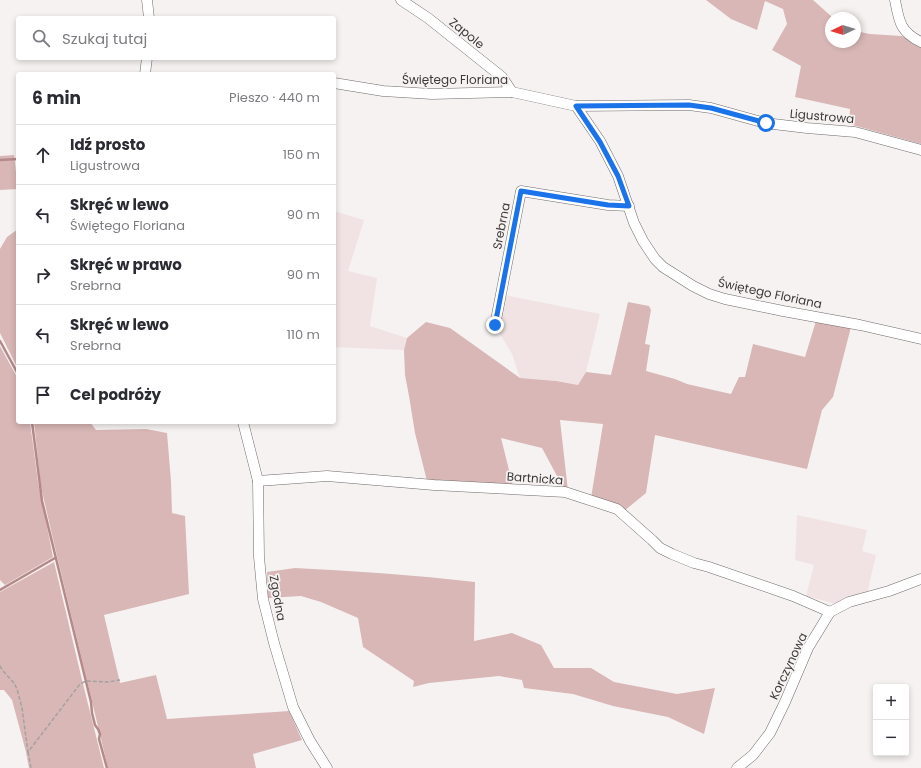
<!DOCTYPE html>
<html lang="pl">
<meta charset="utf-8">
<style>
:root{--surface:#fff;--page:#f2f2f3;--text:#2b2b33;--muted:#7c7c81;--line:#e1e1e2}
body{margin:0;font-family:Poppins,sans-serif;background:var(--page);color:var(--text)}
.controls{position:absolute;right:12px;bottom:12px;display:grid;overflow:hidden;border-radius:4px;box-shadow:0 2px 6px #0003}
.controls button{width:36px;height:36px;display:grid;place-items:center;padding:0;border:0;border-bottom:1px solid var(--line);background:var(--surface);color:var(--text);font:20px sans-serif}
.compass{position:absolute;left:825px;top:12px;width:36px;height:36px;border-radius:50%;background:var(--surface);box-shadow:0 2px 6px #0003;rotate:266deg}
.stop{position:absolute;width:12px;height:12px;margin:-9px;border:3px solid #1a73e8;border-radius:50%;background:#fff}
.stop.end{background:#1a73e8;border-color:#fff;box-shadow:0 1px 4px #0008}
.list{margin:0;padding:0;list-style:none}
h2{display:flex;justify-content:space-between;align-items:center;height:52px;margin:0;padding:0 16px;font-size:17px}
h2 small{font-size:13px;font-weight:400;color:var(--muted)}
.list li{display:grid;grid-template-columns:26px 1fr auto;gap:12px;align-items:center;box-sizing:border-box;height:60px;padding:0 16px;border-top:1px solid var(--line)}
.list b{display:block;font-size:15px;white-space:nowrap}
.list p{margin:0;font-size:13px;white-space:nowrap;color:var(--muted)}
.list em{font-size:13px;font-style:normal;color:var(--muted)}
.icon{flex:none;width:22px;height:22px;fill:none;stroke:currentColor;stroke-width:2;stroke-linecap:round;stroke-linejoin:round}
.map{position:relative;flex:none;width:921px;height:768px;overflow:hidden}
.search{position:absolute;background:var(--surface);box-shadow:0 2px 6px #0003;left:16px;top:16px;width:320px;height:44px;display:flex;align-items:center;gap:10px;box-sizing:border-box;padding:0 14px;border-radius:4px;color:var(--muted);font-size:15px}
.panel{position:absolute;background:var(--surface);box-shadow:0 2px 6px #0003;left:16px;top:72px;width:320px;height:352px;border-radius:4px}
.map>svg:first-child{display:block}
.built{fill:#f1e3e3}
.green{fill:#d8b7b6}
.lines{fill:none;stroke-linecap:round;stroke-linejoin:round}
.stream{stroke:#b68989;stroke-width:2.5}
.street-casing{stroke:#6e6a6a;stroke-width:11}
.path{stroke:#a5a1a1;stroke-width:1.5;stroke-dasharray:4 2;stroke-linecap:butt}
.street{stroke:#fff;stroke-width:10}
.route{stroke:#1a73e8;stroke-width:5}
.labels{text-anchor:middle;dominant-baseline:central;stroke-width:3.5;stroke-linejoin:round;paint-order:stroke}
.street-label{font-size:12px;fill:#3b3a39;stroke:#f7f2f2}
</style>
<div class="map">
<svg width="921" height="768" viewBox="0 0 921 768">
<rect width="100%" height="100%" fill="#f7f2f2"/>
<!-- built -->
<g class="built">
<path d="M 334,211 L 364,220 L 348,271 L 377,278 L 370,326 L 407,338 L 404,350 L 334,347 Z"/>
<path d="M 504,295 L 600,314 L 586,372 L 578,385 L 556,381 L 520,378 L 512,354 L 497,329 Z"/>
<path d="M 797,515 L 867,530 L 862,551 L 876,555 L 868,590 L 870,592 L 836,604 L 806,596 L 814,565 L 795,560 Z"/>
</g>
<!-- green -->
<g class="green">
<path d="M 706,0 L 813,0 L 832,17 L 831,42 L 855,42 L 855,31 L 870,34 L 902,36 L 921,46 L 921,144 L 849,124 L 850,109 L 795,97 L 801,66 L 772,50 L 787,24 L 783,9 L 765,1 L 757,30 L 731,19 Z"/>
<path d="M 14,155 L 18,189 L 0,190 L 0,156 Z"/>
<path d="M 18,229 L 18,369 L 0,333 L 0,249 L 7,237 Z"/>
<path d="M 628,302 L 649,306 L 651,310 L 645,344 L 650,345 L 646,371 L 675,379 L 687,384 L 731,394 L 739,377 L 745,377 L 753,344 L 805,357 L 816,321 L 851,327 L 833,397 L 822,410 L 807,469 L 655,435 L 646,493 L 624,511 L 591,498 L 603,424 L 560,420 L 568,491 L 564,489 L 542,448 L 501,438 L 513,486 L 427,481 L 415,433 L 409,396 L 405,375 L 404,350 L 407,338 L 426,322 L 450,328 L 520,378 L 556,381 L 578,385 L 586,372 L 611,375 Z"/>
<path d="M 0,346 L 18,379 L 18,422 L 30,422 L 38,482 L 53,557 L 5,585 L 0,580 Z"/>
<path d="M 34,422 L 90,422 L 96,430 L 146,429 L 167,433 L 171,481 L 172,513 L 185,516 L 189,594 L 104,615 L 120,683 L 156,675 L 167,719 C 207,716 248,714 289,711 L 302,740 L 253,754 L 256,768 L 108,768 L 57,556 L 41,487 Z"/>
<path d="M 54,562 L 82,680 L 104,768 L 29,768 L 26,752 L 12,700 L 4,690 L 0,690 L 0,592 Z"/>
<path d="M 295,568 C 355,571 415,575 475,582 L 474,641 L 512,633 L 541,645 L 554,668 L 591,668 L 614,682 L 677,694 L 715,688 L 704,734 L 668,717 L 613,706 L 573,694 L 524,688 L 522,680 L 499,676 L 429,683 L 413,687 L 413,688 L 414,681 L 363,647 L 358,618 L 321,602 L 301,596 L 268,598 L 267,572 Z"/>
</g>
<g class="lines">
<!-- stream -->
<g class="stream">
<path d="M 0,160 L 18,159"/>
<path d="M 0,341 L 18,374"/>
<path d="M 32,422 L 42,501 L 91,702 L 92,713 L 95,725 L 98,729 L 100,734 L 99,739 L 107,768"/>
<path d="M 0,590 L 55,558"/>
</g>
<defs>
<g id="street">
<path d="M 147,0 L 149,18"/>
<path d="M 401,0 L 428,18 L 502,77 L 512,92"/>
<path d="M 895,0 C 899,21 900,32 921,42"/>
<path d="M 145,74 L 147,58"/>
<path d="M 334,83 L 383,91 L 432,94 L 512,92 L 576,106 L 600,141 L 618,176 L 634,223 L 643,241 L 655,259 L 663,267 L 693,286 L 709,294 L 725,299 L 783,311 L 860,325 L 921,339"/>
<path d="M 576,106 L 689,105 L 711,108 L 765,123 L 807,128 L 855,132 L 921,150"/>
<path d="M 495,325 L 521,191 L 608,205 L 629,206"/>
<path d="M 243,422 L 258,481 L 259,557 L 263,599 L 274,643 L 293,707 L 310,741 L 327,768"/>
<path d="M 258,481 L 327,476 L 434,485 L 565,492 L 617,509 L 652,540 L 660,548 L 672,554 L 694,563 L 709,567 L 793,596 L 830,612"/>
<path d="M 737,768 L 753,755 L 770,733 L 785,702 L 808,648 L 830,612 L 849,602 L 889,591 L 921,579"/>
</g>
</defs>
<!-- street casing -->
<use href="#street" class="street-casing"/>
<!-- path -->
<g class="path">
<path d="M 0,666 L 3,671 L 14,683 L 17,689 L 22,708 L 28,752 L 80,684 L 86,681 L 108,682 L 120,680"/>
<path d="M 28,752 L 31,768"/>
</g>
<!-- street -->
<use href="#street" class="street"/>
</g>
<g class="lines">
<!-- route -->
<path class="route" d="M 495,325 L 521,191 L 608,205 L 629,206 L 618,176 L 600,142 L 576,106 L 689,105 L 711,108 L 766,123"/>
</g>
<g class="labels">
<!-- street labels -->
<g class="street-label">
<text transform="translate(467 33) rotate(39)">Zapole</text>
<text x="455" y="79">Świętego Floriana</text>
<text transform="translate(822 116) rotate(5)">Ligustrowa</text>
<text transform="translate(501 226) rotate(-79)">Srebrna</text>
<text transform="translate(770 293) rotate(12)">Świętego Floriana</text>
<text transform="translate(535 478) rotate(4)">Bartnicka</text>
<text transform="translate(278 598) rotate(80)">Zgodna</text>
<text transform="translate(788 666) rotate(-65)">Korczynowa</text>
</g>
</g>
</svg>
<div class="controls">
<button>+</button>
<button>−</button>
</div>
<svg class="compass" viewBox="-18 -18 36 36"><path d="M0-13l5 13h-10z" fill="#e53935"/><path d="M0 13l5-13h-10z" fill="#7c7c81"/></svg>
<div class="stop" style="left:766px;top:123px"></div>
<div class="stop end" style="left:495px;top:325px"></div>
<div class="search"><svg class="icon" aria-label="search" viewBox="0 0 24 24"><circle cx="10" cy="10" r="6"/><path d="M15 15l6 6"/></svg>Szukaj tutaj</div>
<section class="panel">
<h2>6 min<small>Pieszo · 440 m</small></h2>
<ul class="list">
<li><svg class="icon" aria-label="ahead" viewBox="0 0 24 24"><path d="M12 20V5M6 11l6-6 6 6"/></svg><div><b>Idź prosto</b><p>Ligustrowa</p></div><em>150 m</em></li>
<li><svg class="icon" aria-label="left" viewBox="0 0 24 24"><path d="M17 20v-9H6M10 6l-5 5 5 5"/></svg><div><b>Skręć w lewo</b><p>Świętego Floriana</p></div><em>90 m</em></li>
<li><svg class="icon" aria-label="right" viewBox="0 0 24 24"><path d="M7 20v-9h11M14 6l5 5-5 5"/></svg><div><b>Skręć w prawo</b><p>Srebrna</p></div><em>90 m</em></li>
<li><svg class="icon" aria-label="left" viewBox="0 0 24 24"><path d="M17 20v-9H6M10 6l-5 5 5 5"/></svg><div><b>Skręć w lewo</b><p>Srebrna</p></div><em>110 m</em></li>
<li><svg class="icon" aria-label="arrive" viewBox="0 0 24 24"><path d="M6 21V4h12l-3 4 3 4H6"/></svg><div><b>Cel podróży</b></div></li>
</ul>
</section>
</div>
